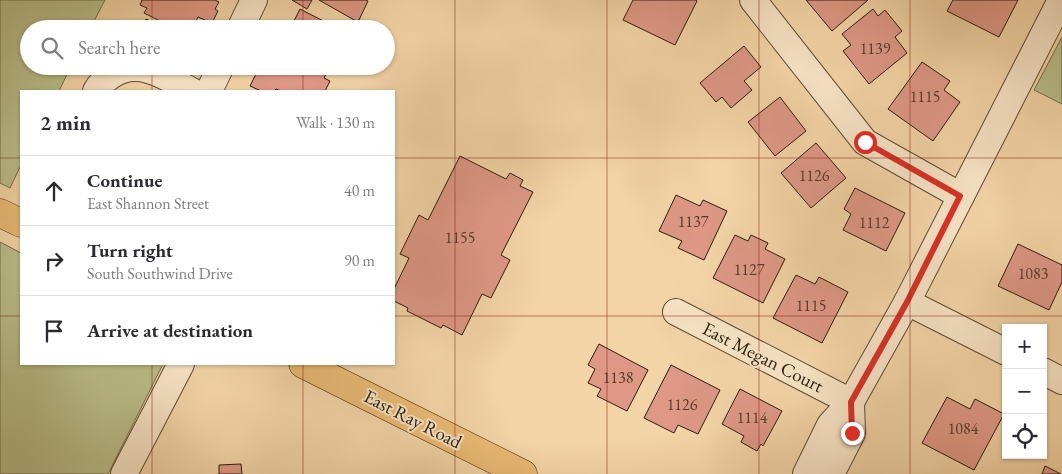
<!DOCTYPE html>
<meta charset="utf-8">
<style>
:root{--surface:#fff;--page:#f7f7f7;--text:#2b2b33;--muted:#7c7c81;--line:#e1e1e2}
body{margin:0;font-family:"EB Garamond",serif;background:var(--page);color:var(--text)}
.controls{position:absolute;right:15px;bottom:15px;display:grid;overflow:hidden;border-radius:0px;box-shadow:0 1px 4px #0004}
.controls button{width:45px;height:45px;display:grid;place-items:center;padding:0;border:0;border-bottom:1px solid var(--line);background:var(--surface);color:var(--text);font:25px sans-serif}
.stop{position:absolute;width:15px;height:15px;margin:-11px;border:4px solid #d93025;border-radius:50%;background:#fff}
.stop.end{background:#d93025;border-color:#fff;box-shadow:0 1px 5px #0008}
.list{margin:0;padding:0;list-style:none}
h2{display:flex;justify-content:space-between;align-items:center;height:65px;margin:0;padding:0 20px;font-size:21px}
h2 small{font-size:16px;font-weight:400;color:var(--muted)}
.list li{display:grid;grid-template-columns:32px 1fr auto;gap:15px;align-items:center;box-sizing:border-box;height:70px;padding:0 20px;border-top:1px solid var(--line)}
.list b{display:block;font-size:19px;white-space:nowrap}
.list p{margin:0;font-size:16px;white-space:nowrap;color:var(--muted)}
.list em{font-size:16px;font-style:normal;color:var(--muted)}
.icon{flex:none;width:28px;height:28px;fill:none;stroke:currentColor;stroke-width:2;stroke-linecap:round;stroke-linejoin:round}
.map{position:relative;flex:none;width:1062px;height:474px;overflow:hidden}
.search{position:absolute;background:var(--surface);box-shadow:0 1px 4px #0004;left:20px;top:20px;width:375px;height:55px;display:flex;align-items:center;gap:12px;box-sizing:border-box;padding:0 18px;border-radius:28px;color:var(--muted);font-size:19px}
.panel{position:absolute;background:var(--surface);box-shadow:0 1px 4px #0004;left:20px;top:90px;width:375px;height:275px;border-radius:0px}
.map>svg:first-child{display:block}
.green{fill:#b9bd88;stroke:#716e4b}
.building{fill:#de9885;stroke:#291e0e}
.lines{fill:none;stroke-linecap:round;stroke-linejoin:round}
.minor-casing{stroke:#5c4c34;stroke-width:28}
.major-casing{stroke:#291e0e;stroke-width:29}
.minor{stroke:#f7e3c5;stroke-width:26}
.major{stroke:#eaba73;stroke-width:28}
.route{stroke:#d93025;stroke-width:6}
.grid{fill:none;stroke:#8f2418;stroke-width:1;stroke-opacity:0.55}
.labels{text-anchor:middle;dominant-baseline:central;stroke-width:4;stroke-linejoin:round;paint-order:stroke}
.number-label{font-size:16px;fill:#563c2c}
.street-label{font-size:19px;fill:#291e0e;stroke:#f7e3c5}
</style>
<div class="map">
<svg width="1062" height="474" viewBox="0 0 1062 474">
<rect width="100%" height="100%" fill="#f3d4a6"/>
<filter id="stains"><feTurbulence type="fractalNoise" baseFrequency=".004" numOctaves="4"/><feColorMatrix values="0 0 0 0 .2 0 0 0 0 .09 0 0 0 0 .02 0 0 0 .5 -.17"/></filter>
<radialGradient id="worn" r=".72"><stop offset=".6" stop-color="#630" stop-opacity="0"/><stop offset="1" stop-color="#630" stop-opacity=".3"/></radialGradient>
<!-- green -->
<g class="green">
<path d="M 0,0 L 105,0 L 90,29 L 29,29 L 29,66 L 71,66 L 59,91 L 21,91 L 21,165 L 10,188 L 0,183 Z"/>
<path d="M 1062,37 L 1062,104 L 1034,90 Z"/>
<path d="M 0,242 L 21,253 L 21,364 L 163,364 L 108,474 L 0,474 Z"/>
</g>
<!-- building -->
<g class="building">
<path d="M 142,0 L 215,0 L 219,2 L 215,9 L 218,11 L 212,23 L 198,17 L 192,29 L 176,29 L 144,13 L 147,8 L 140,5 Z"/>
<path d="M 292,0 L 312,0 L 307,9 Z"/>
<path d="M 319,0 L 366,0 L 368,1 L 359,20 L 356,21 Z"/>
<path d="M 633,0 L 696,0 L 697,1 L 675,45 L 623,20 Z"/>
<path d="M 806,0 L 868,0 L 832,31 Z"/>
<path d="M 953,0 L 1018,0 L 999,37 L 947,11 Z"/>
<path d="M 300,9 L 339,29 L 290,29 Z"/>
<path d="M 873,9 L 878,16 L 885,10 L 902,31 L 895,37 L 907,53 L 869,84 L 843,51 L 851,45 L 842,34 Z"/>
<path d="M 146,19 L 165,28 L 165,29 L 141,29 Z"/>
<path d="M 744,46 L 761,67 L 744,81 L 752,90 L 731,108 L 722,97 L 716,102 L 700,83 Z"/>
<path d="M 922,62 L 950,81 L 944,90 L 960,102 L 933,141 L 888,109 Z"/>
<path d="M 260,66 L 270,69 L 272,66 L 311,66 L 326,74 L 324,78 L 330,81 L 325,91 L 281,91 L 276,89 L 274,91 L 261,91 L 250,86 Z"/>
<path d="M 780,97 L 806,131 L 775,156 L 748,122 Z"/>
<path d="M 816,143 L 846,178 L 811,208 L 781,173 Z"/>
<path d="M 460,156 L 506,179 L 510,173 L 523,180 L 520,186 L 533,192 L 501,255 L 510,260 L 491,298 L 482,294 L 462,335 L 443,325 L 441,328 L 407,311 L 408,308 L 394,301 L 394,289 L 409,258 L 400,254 L 419,215 L 428,220 Z"/>
<path d="M 855,188 L 905,213 L 886,251 L 843,230 L 851,214 L 844,209 Z"/>
<path d="M 676,195 L 700,206 L 703,200 L 727,211 L 704,260 L 678,248 L 682,241 L 659,231 Z"/>
<path d="M 735,235 L 748,241 L 751,235 L 768,243 L 765,249 L 785,259 L 763,303 L 713,278 Z"/>
<path d="M 1018,244 L 1062,265 L 1062,282 L 1049,310 L 998,286 Z"/>
<path d="M 796,275 L 815,284 L 819,277 L 848,292 L 822,343 L 773,318 Z"/>
<path d="M 599,344 L 648,370 L 627,411 L 597,396 L 601,389 L 588,383 L 595,369 L 588,365 Z"/>
<path d="M 671,365 L 720,390 L 698,434 L 678,425 L 674,433 L 644,418 Z"/>
<path d="M 740,389 L 782,411 L 763,446 L 761,444 L 757,451 L 741,442 L 744,436 L 722,424 Z"/>
<path d="M 947,397 L 970,409 L 975,399 L 1004,414 L 974,470 L 922,443 Z"/>
<path d="M 241,464 L 242,474 L 219,474 L 219,465 Z"/>
<path d="M 1045,466 L 1061,474 L 1042,474 Z"/>
</g>
<g class="lines">
<defs>
<g id="minor">
<path d="M 753,0 L 865,142 L 961,196"/>
<path d="M 240,29 L 254,0"/>
<path d="M 96,91 C 100,83 105,80 112,75 C 140,57 167,78 192,91"/>
<path d="M 209,91 L 221,66"/>
<path d="M 907,302 L 1006,352"/>
<path d="M 676,312 L 851,402 L 907,302 L 1061,0"/>
<path d="M 1043,371 L 1062,381"/>
<path d="M 124,474 L 181,364"/>
<path d="M 806,474 L 830,425 L 851,402 L 852,433 L 831,474"/>
</g>
<g id="major">
<path d="M 0,213 L 21,223"/>
<path d="M 303,364 L 523,474"/>
</g>
</defs>
<!-- minor casing -->
<use href="#minor" class="minor-casing"/>
<!-- major casing -->
<use href="#major" class="major-casing"/>
<!-- minor -->
<use href="#minor" class="minor"/>
<!-- major -->
<use href="#major" class="major"/>
</g>
<g class="lines">
<!-- route -->
<path class="route" d="M 852,433 L 851,402 L 907,302 L 960,196 L 865,142"/>
</g>
<!-- grid -->
<path class="grid" d="M 152,0 L 152,29M 303,0 L 303,29M 455,0 L 455,474M 607,0 L 607,474M 759,0 L 759,474M 910,0 L 910,474M 152,66 L 152,91M 303,66 L 303,91M 0,158 L 21,158M 394,158 L 1062,158M 0,316 L 21,316M 394,316 L 1062,316M 152,364 L 152,474M 303,364 L 303,474"/>
<g class="labels">
<!-- number labels -->
<g class="number-label">
<text x="875" y="48">1139</text>
<text x="925" y="96">1115</text>
<text x="814" y="175">1126</text>
<text x="693" y="221">1137</text>
<text x="874" y="222">1112</text>
<text x="460" y="237">1155</text>
<text x="749" y="269">1127</text>
<text x="1033" y="273">1083</text>
<text x="811" y="305">1115</text>
<text x="618" y="377">1138</text>
<text x="682" y="404">1126</text>
<text x="752" y="417">1114</text>
<text x="963" y="428">1084</text>
</g>
<!-- street labels -->
<g class="street-label">
<text transform="translate(763 357) rotate(27)">East Megan Court</text>
<text transform="translate(413 419) rotate(27)">East Ray Road</text>
</g>
</g>
<rect width="100%" height="100%" filter="url(#stains)"/>
<rect width="100%" height="100%" fill="url(#worn)"/>
</svg>
<div class="controls">
<button>+</button>
<button>−</button>
<button><svg class="icon" aria-label="locate" viewBox="0 0 24 24"><circle cx="12" cy="12" r="6"/><path d="M12 2v4M12 18v4M2 12h4M18 12h4"/></svg></button>
</div>
<div class="stop" style="left:865px;top:142px"></div>
<div class="stop end" style="left:852px;top:433px"></div>
<div class="search"><svg class="icon" aria-label="search" viewBox="0 0 24 24"><circle cx="10" cy="10" r="6"/><path d="M15 15l6 6"/></svg>Search here</div>
<section class="panel">
<h2>2 min<small>Walk · 130 m</small></h2>
<ul class="list">
<li><svg class="icon" aria-label="ahead" viewBox="0 0 24 24"><path d="M12 20V5M6 11l6-6 6 6"/></svg><div><b>Continue</b><p>East Shannon Street</p></div><em>40 m</em></li>
<li><svg class="icon" aria-label="right" viewBox="0 0 24 24"><path d="M7 20v-9h11M14 6l5 5-5 5"/></svg><div><b>Turn right</b><p>South Southwind Drive</p></div><em>90 m</em></li>
<li><svg class="icon" aria-label="arrive" viewBox="0 0 24 24"><path d="M6 21V4h12l-3 4 3 4H6"/></svg><div><b>Arrive at destination</b></div></li>
</ul>
</section>
</div>
